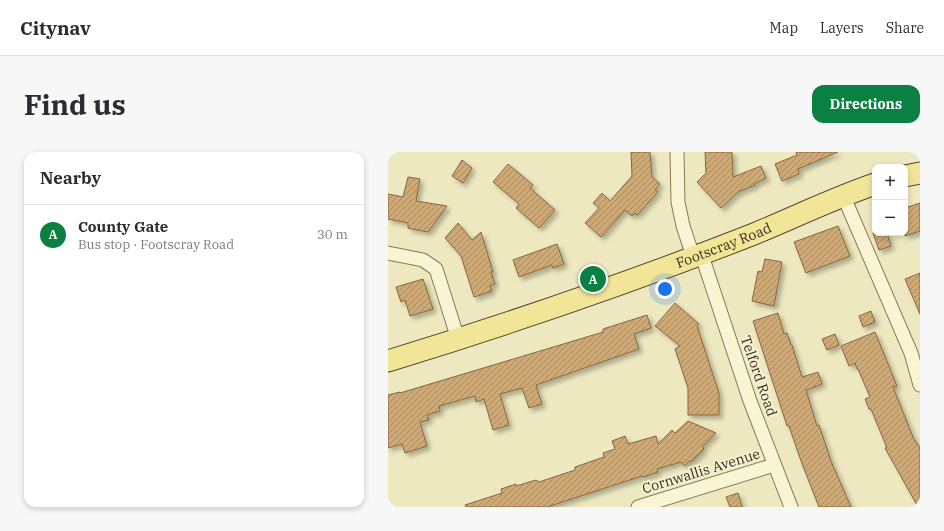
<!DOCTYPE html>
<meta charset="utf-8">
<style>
:root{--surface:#fff;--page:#f7f7f7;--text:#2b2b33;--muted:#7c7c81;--line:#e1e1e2;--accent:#0b8043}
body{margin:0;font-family:"IBM Plex Serif",serif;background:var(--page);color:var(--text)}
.controls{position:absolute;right:12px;top:12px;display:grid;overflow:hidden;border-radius:8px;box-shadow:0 2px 6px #0003}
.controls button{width:36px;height:36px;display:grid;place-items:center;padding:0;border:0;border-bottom:1px solid var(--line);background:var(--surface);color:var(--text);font:20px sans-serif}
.you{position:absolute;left:277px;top:137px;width:14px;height:14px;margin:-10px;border:3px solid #fff;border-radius:50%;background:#1a73e8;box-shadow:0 0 0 6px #1a73e833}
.badge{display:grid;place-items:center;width:26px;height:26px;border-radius:50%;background:var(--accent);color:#fff;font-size:13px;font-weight:700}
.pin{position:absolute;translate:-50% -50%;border:2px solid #fff;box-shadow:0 1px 4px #0006}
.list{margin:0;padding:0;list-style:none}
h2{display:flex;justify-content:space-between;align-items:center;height:52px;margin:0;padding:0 16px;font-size:17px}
h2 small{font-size:13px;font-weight:400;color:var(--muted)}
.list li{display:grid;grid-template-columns:26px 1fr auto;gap:12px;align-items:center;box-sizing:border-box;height:60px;padding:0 16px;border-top:1px solid var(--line)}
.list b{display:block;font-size:15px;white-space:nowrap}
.list p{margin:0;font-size:13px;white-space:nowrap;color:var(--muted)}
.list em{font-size:13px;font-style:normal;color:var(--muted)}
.map{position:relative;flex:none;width:532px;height:355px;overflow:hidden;border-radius:12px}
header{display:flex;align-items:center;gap:24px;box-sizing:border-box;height:56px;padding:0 20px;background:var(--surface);border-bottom:1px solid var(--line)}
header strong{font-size:19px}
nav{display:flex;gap:22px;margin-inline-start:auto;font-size:14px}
.intro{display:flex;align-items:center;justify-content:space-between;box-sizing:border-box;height:96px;padding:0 24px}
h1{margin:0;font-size:28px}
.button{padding:10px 18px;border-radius:12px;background:var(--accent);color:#fff;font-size:14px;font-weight:700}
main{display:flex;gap:24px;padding:0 24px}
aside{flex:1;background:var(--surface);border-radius:12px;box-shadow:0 2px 6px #0003}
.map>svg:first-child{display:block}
.building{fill:url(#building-hatch);stroke:#86673e;filter:url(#shadow)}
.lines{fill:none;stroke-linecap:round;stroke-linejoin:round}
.street-casing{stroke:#877958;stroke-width:15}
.primary-casing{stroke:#54462d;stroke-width:23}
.street{stroke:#f9f4d3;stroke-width:13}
.primary{stroke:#f1e598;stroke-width:21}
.labels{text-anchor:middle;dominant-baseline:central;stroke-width:4;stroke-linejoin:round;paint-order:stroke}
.street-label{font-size:14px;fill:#362d1d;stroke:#f5f1d0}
</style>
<header>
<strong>Citynav</strong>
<nav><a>Map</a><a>Layers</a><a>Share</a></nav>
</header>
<div class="intro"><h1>Find us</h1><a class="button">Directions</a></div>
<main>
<aside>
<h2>Nearby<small></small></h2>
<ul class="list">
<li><span class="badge">A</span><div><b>County Gate</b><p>Bus stop · Footscray Road</p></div><em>30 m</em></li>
</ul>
</aside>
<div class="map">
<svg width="532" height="355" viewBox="0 0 532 355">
<defs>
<pattern id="building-hatch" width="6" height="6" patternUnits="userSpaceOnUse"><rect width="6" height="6" fill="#cca976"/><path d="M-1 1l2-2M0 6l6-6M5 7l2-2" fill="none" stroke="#a68a60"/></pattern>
<filter id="shadow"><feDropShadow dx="3.5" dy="3.5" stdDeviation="2" flood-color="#0004"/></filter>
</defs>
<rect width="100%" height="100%" fill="#eee8c0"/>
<!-- building -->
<g class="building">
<path d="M 243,0 L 262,0 L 264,25 L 272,32 L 267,38 L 270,40 L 249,63 L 247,61 L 244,64 L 237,58 L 213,85 L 197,71 L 211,56 L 205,51 L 214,41 L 222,49 L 244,24 Z"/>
<path d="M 317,0 L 344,0 L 345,25 L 373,14 L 378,26 L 366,32 L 367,33 L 350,40 L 333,56 L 309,30 L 318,21 Z"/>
<path d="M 408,0 L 450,0 L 410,17 L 411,22 L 394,29 L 387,12 L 409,3 Z"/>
<path d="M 74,8 L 84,16 L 75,31 L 64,24 Z"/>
<path d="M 120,12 L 145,33 L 142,36 L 167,58 L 151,76 L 128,56 L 131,52 L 105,30 Z"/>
<path d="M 20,25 L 32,27 L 28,49 L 59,54 L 40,80 L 20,76 L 20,71 L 0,67 L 0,42 L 15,45 Z"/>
<path d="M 532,51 L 532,79 L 517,84 L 517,56 Z"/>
<path d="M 70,71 L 84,88 L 93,80 L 105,120 L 103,120 L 107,132 L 102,134 L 104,139 L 86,145 L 73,104 L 57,86 Z"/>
<path d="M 450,74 L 462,104 L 418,121 L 406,90 Z"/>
<path d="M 485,81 L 499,81 L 503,94 L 491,98 Z"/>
<path d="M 169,92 L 176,112 L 165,116 L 164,113 L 131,125 L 125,108 Z"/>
<path d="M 377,107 L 394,110 L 386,154 L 364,149 L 370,119 L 374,120 Z"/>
<path d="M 532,121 L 532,162 L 517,127 Z"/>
<path d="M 35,127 L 45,157 L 22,164 L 17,148 L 13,150 L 8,135 Z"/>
<path d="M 287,151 L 311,172 L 309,174 L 331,241 L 331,263 L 300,263 L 300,236 L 287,197 L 292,194 L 267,174 Z"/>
<path d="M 483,159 L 487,170 L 475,175 L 471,164 Z"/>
<path d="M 390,161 L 396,182 L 399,181 L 403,193 L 404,193 L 414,225 L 430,220 L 434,232 L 418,238 L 429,274 L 431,273 L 443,309 L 463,355 L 431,355 L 413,309 L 401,274 L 399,274 L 365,169 Z"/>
<path d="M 259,163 L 263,176 L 246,182 L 251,197 L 148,233 L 154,252 L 141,256 L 134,236 L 112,242 L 121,273 L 105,278 L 96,247 L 88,250 L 87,244 L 51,254 L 52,259 L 39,263 L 41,268 L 32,270 L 39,294 L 17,301 L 14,292 L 0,296 L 0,243 L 12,240 L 12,241 L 192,187 L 215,180 L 215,177 Z"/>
<path d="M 487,180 L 509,234 L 505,235 L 525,285 L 532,296 L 532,355 L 530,355 L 497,296 L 499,296 L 483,257 L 481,257 L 477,247 L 482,245 L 470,217 L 469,217 L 467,211 L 461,214 L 453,194 Z"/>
<path d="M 447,182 L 451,193 L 439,198 L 434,187 Z"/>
<path d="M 300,269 L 328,281 L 314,295 L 316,297 L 303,310 L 301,309 L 297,314 L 293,310 L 269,317 L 270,320 L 255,325 L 254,324 L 159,355 L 78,355 L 77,353 L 114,341 L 113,337 L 128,332 L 128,334 L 148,328 L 151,330 L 187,318 L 187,315 L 216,305 L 215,301 L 227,297 L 224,289 L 237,284 L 240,292 L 268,284 L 270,292 L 284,278 L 287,281 Z"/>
<path d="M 350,341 L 354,355 L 342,355 L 338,345 Z"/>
</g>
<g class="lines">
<defs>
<g id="street">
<path d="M 289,0 L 290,50 L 295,74 L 305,104"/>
<path d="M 455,43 L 523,201 L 532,233"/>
<path d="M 0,101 L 35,108 L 48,117 L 70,187"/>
<path d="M 313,101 L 362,249 L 403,355"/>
<path d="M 250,355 L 386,313"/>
</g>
<g id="primary">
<path d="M 517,24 L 532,21"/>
<path id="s1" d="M 0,209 C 124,171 246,129 366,82 C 407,65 446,46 487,32"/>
</g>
</defs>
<!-- street casing -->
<use href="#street" class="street-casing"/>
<!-- primary casing -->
<use href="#primary" class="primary-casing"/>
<!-- street -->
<use href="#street" class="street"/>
<!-- primary -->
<use href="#primary" class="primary"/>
</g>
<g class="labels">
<!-- street labels -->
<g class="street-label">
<text stroke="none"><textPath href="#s1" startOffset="355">Footscray Road</textPath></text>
<text transform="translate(371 224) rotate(71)">Telford Road</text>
<text transform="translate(313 319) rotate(-17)">Cornwallis Avenue</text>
</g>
</g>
</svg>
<div class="controls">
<button>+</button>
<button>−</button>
</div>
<div class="you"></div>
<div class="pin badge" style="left:205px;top:127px">A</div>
</div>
</main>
